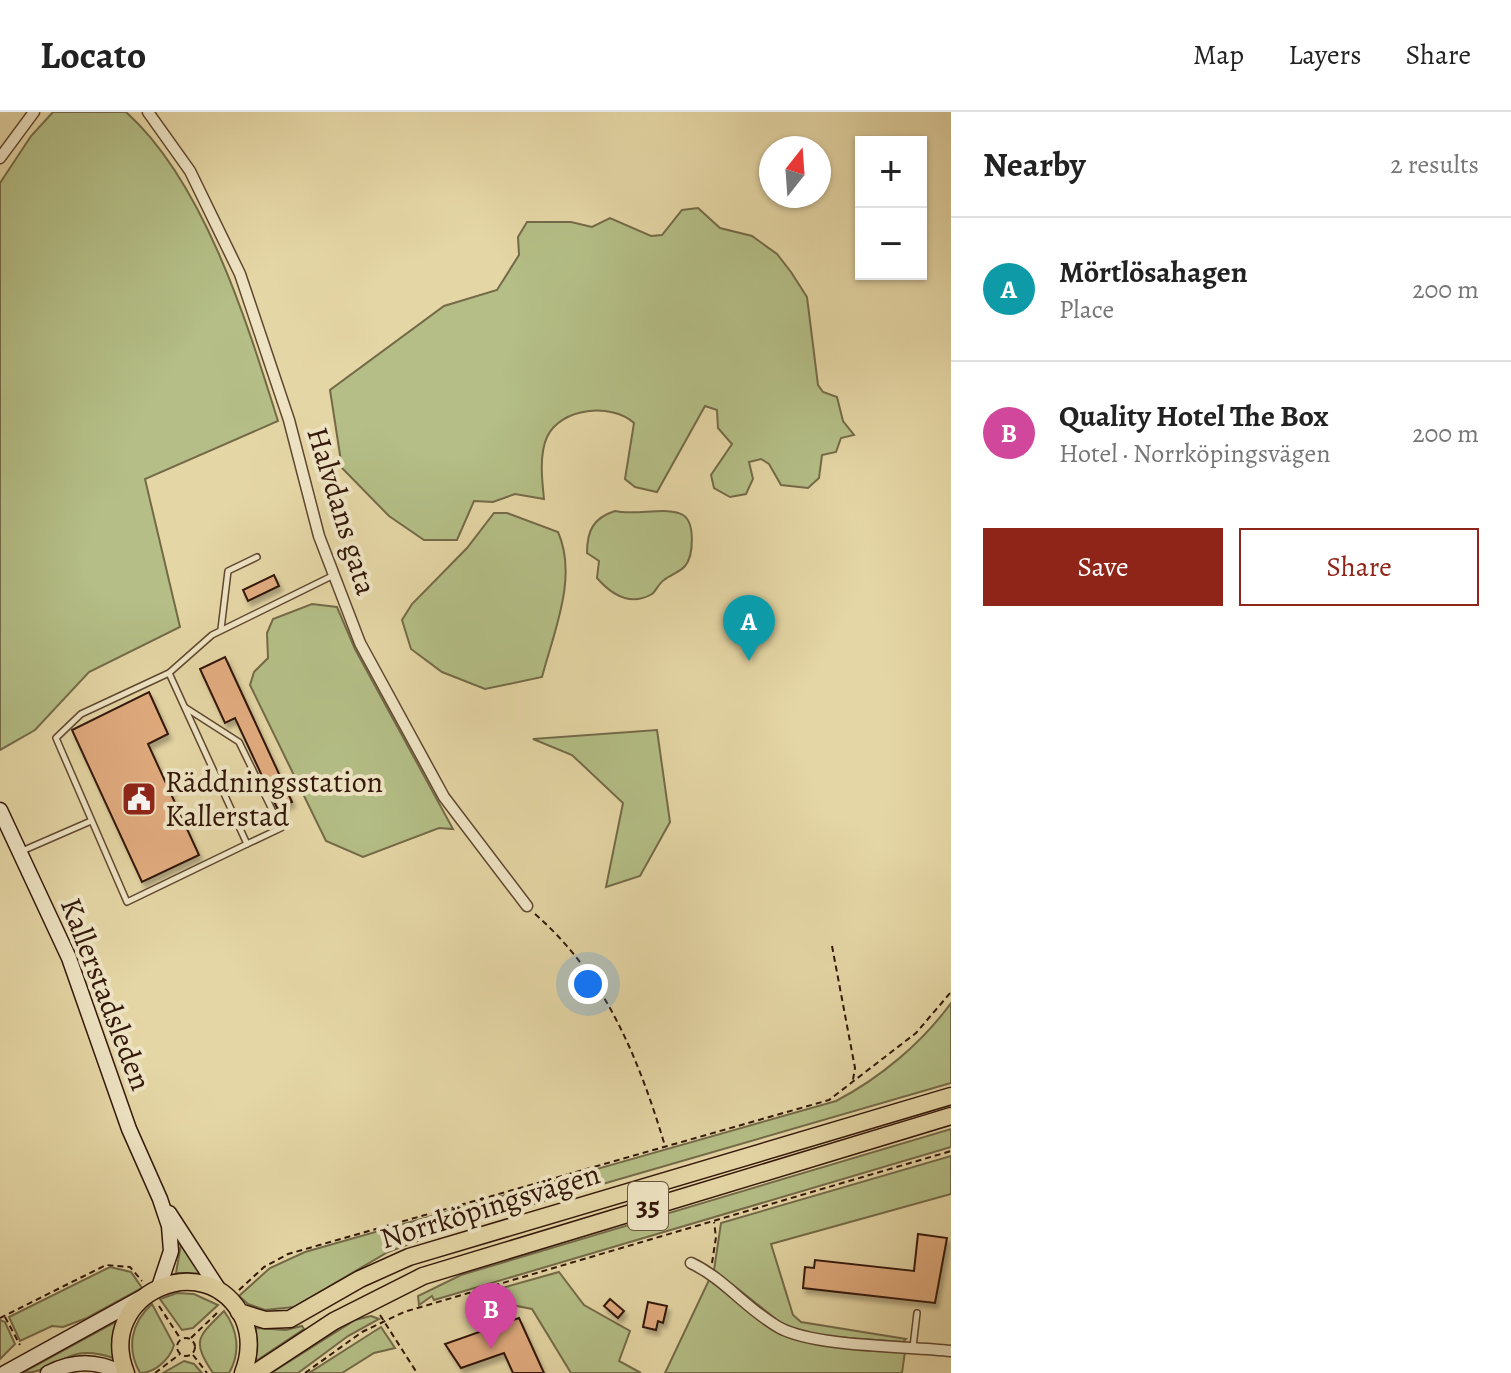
<!DOCTYPE html>
<meta charset="utf-8">
<style>
:root{--surface:#fff;--page:#f2f2f2;--text:#222;--muted:#767676;--line:#e0e0e0;--accent:#8f2418}
body{margin:0;font-family:Alegreya,serif;background:var(--page);color:var(--text)}
.controls{position:absolute;right:24px;top:24px;display:grid;overflow:hidden;border-radius:0px;box-shadow:0 2px 6px #0004}
.controls button{width:72px;height:72px;display:grid;place-items:center;padding:0;border:0;border-bottom:2px solid var(--line);background:var(--surface);color:var(--text);font:40px sans-serif}
.compass{position:absolute;left:759px;top:24px;width:72px;height:72px;border-radius:50%;background:var(--surface);box-shadow:0 2px 6px #0004;rotate:17deg}
.you{position:absolute;left:588px;top:872px;width:28px;height:28px;margin:-20px;border:6px solid #fff;border-radius:50%;background:#1a73e8;box-shadow:0 0 0 12px #1a73e833}
.badge{display:grid;place-items:center;width:52px;height:52px;border-radius:50%;background:var(--accent);color:#fff;font-size:26px;font-weight:700}
.pin{position:absolute;translate:-50% -66px;filter:drop-shadow(0 2px 4px #0008)}
.pin::after{content:'';position:absolute;top:42px;width:28px;height:24px;background:inherit;clip-path:polygon(0 0,100% 0,50% 100%)}
.list{margin:0;padding:0;list-style:none}
h2{display:flex;justify-content:space-between;align-items:center;height:104px;margin:0;padding:0 32px;font-size:34px}
h2 small{font-size:26px;font-weight:400;color:var(--muted)}
.list li{display:grid;grid-template-columns:52px 1fr auto;gap:24px;align-items:center;box-sizing:border-box;height:144px;padding:0 32px;border-top:2px solid var(--line)}
.list b{display:block;font-size:30px;white-space:nowrap}
.list p{margin:0;font-size:26px;white-space:nowrap;color:var(--muted)}
.list em{font-size:26px;font-style:normal;color:var(--muted)}
.actions{display:flex;gap:16px;padding:24px 32px}
.actions a{flex:1;padding:18px 0;border:2px solid var(--accent);border-radius:0px;text-align:center;font-size:28px;color:var(--accent)}
.actions .main{background:var(--accent);color:#fff}
.map{position:relative;flex:none;width:951px;height:1261px;overflow:hidden}
header{display:flex;align-items:center;gap:48px;box-sizing:border-box;height:112px;padding:0 40px;background:var(--surface);border-bottom:2px solid var(--line)}
header strong{font-size:38px}
nav{display:flex;gap:44px;margin-inline-start:auto;font-size:28px}
main{display:flex}
aside{flex:1;background:var(--surface)}
.map>svg:first-child{display:block}
.green{fill:#b4be86;stroke:#746a48;stroke-width:2}
.building{fill:#e1ab7e;stroke:#331709;stroke-width:2;filter:url(#shadow)}
.lines{fill:none;stroke-linecap:round;stroke-linejoin:round}
.service-casing{stroke:#604730;stroke-width:8}
.minor-casing{stroke:#604730;stroke-width:13}
.secondary-casing{stroke:#331709;stroke-width:17}
.primary-casing{stroke:#331709;stroke-width:19}
.path{stroke:#331709;stroke-width:2;stroke-dasharray:6 4;stroke-linecap:butt}
.service{stroke:#eee4c4;stroke-width:5}
.minor{stroke:#eee4c4;stroke-width:10}
.secondary{stroke:#eee4c4;stroke-width:14}
.primary{stroke:#e5d6a5;stroke-width:16}
.labels{text-anchor:middle;dominant-baseline:central;stroke-width:8;stroke-linejoin:round;paint-order:stroke}
.shield{fill:#eee4c4;stroke:#6b5441;stroke-width:2}
.shield-label{font-size:28px;font-weight:bold;fill:#331709}
.street-label{font-size:30px;fill:#331709;stroke:#eee4c4}
.poi-label{font-size:30px;fill:#331709;stroke:#eee4c4;text-anchor:start}
</style>
<header>
<strong>Locato</strong>
<nav><a>Map</a><a>Layers</a><a>Share</a></nav>
</header>
<main>
<div class="map">
<svg width="951" height="1261" viewBox="0 0 951 1261">
<defs>
<filter id="shadow"><feDropShadow dx="3" dy="5" stdDeviation="2" flood-color="#0004"/></filter>
</defs>
<rect width="100%" height="100%" fill="#e5d6a5"/>
<filter id="stains"><feTurbulence type="fractalNoise" baseFrequency=".0025" numOctaves="4"/><feColorMatrix values="0 0 0 0 .2 0 0 0 0 .09 0 0 0 0 .02 0 0 0 .5 -.17"/></filter>
<radialGradient id="worn" r=".72"><stop offset=".6" stop-color="#630" stop-opacity="0"/><stop offset="1" stop-color="#630" stop-opacity=".3"/></radialGradient>
<!-- green -->
<g class="green">
<path d="M 53,0 L 126,0 C 204,70 247,210 278,309 L 145,367 L 180,515 L 89,560 L 35,618 L 0,638 L 0,71 L 31,24 Z"/>
<path d="M 698,96 L 720,116 L 752,124 L 777,142 L 791,160 L 807,185 L 818,273 L 823,280 L 837,285 L 843,309 L 854,323 L 841,326 L 836,340 L 822,343 L 819,366 L 808,376 L 781,373 L 769,352 L 761,347 L 749,350 L 753,367 L 746,382 L 730,385 L 714,376 L 711,363 L 732,332 L 718,316 L 717,298 L 705,294 L 657,380 L 635,375 L 625,367 L 634,311 C 612,291 561,295 547,325 C 539,343 542,368 544,387 L 515,382 L 493,390 L 474,389 L 457,428 L 424,428 L 389,404 L 342,356 L 330,278 L 444,194 L 497,178 L 519,143 L 518,125 L 527,110 L 571,110 L 592,115 L 610,106 L 651,124 L 662,123 L 682,98 Z"/>
<path d="M 615,399 C 635,404 669,394 683,403 C 695,410 694,444 685,454 C 680,460 670,463 664,468 C 659,471 656,479 652,482 C 630,495 611,482 597,466 L 599,449 L 587,441 C 587,419 593,406 615,399 Z"/>
<path d="M 494,401 L 507,401 L 558,420 C 578,465 554,519 542,565 L 485,577 L 442,560 L 411,537 L 402,508 L 412,492 L 467,436 Z"/>
<path d="M 312,492 L 337,495 L 355,537 L 453,717 L 439,716 L 363,745 L 326,729 L 250,573 L 254,560 L 268,546 L 267,521 L 273,507 Z"/>
<path d="M 657,618 L 670,710 L 640,764 L 606,775 L 623,691 L 572,643 L 533,627 Z"/>
<path d="M 951,891 L 951,971 L 454,1115 L 388,1140 L 294,1195 L 265,1198 L 248,1192 L 239,1184 L 270,1156 L 305,1140 L 836,989 C 880,966 922,931 951,891 Z"/>
<path d="M 951,1017 L 951,1035 L 434,1188 L 432,1184 L 419,1193 L 418,1184 L 461,1163 Z"/>
<path d="M 951,1044 L 951,1082 L 771,1132 L 793,1203 L 801,1210 L 906,1227 L 903,1230 L 822,1224 L 786,1215 L 714,1158 L 721,1111 Z"/>
<path d="M 181,1132 L 204,1163 L 176,1161 Z"/>
<path d="M 110,1155 L 131,1160 L 142,1176 L 87,1206 L 63,1215 L 52,1214 L 20,1229 L 9,1205 Z"/>
<path d="M 559,1160 L 584,1193 L 630,1219 L 619,1249 L 641,1261 L 571,1261 L 532,1197 L 512,1193 L 502,1176 Z"/>
<path d="M 709,1168 L 780,1222 L 815,1231 L 905,1240 L 902,1261 L 665,1261 Z"/>
<path d="M 177,1181 L 194,1182 L 218,1193 L 193,1216 L 182,1218 L 160,1187 Z"/>
<path d="M 152,1192 L 174,1233 C 170,1247 155,1261 140,1261 C 126,1236 131,1211 152,1192 Z"/>
<path d="M 224,1199 C 238,1218 241,1240 229,1261 L 213,1261 C 191,1228 198,1225 224,1199 Z"/>
<path d="M 371,1204 L 379,1207 L 348,1224 L 298,1261 L 271,1261 L 355,1208 Z"/>
<path d="M 0,1208 L 5,1210 L 15,1232 L 0,1247 Z"/>
<path d="M 117,1209 L 112,1227 L 113,1246 C 64,1229 59,1261 22,1261 Z"/>
<path d="M 302,1214 L 304,1217 L 256,1249 L 255,1216 L 286,1218 Z"/>
<path d="M 381,1215 L 395,1236 L 374,1241 L 342,1261 L 309,1261 Z"/>
<path d="M 184,1249 L 194,1252 L 202,1261 L 163,1261 Z"/>
</g>
<!-- building -->
<g class="building">
<path d="M 274,463 L 279,474 L 248,489 L 243,478 Z"/>
<path d="M 225,545 L 292,690 L 277,696 L 235,606 L 225,611 L 200,557 Z"/>
<path d="M 149,580 L 168,622 L 148,632 L 199,743 L 142,770 L 72,618 Z"/>
<path d="M 918,1122 L 947,1126 L 935,1191 L 803,1176 L 805,1155 L 814,1156 L 815,1148 L 914,1159 Z"/>
<path d="M 610,1187 L 624,1199 L 618,1206 L 604,1194 Z"/>
<path d="M 648,1190 L 667,1194 L 663,1211 L 658,1209 L 656,1218 L 643,1215 Z"/>
<path d="M 519,1206 L 544,1261 L 513,1261 L 504,1241 L 461,1256 L 445,1232 Z"/>
</g>
<g class="lines">
<defs>
<g id="service">
<path d="M 221,517 L 228,459 L 257,445"/>
<path d="M 169,561 L 247,732 L 127,790 L 56,626 L 81,602 L 169,561 L 212,523 L 332,464"/>
<path d="M 186,596 L 239,630 L 281,716 L 247,732"/>
<path d="M 22,739 L 91,709"/>
<path d="M 913,1235 L 917,1201"/>
</g>
<g id="minor">
<path d="M 148,0 L 190,59 L 240,162 L 289,308 L 319,424 L 360,531 L 444,685 L 527,794"/>
<path d="M 0,46 L 34,0"/>
<path d="M 691,1151 C 725,1167 747,1198 780,1216 C 816,1235 907,1234 951,1239"/>
</g>
<g id="secondary">
<path d="M 0,698 L 69,846 L 129,1017 L 160,1087 L 169,1114 L 171,1139 L 159,1175"/>
<path d="M 169,1101 L 221,1181"/>
<path d="M 5,1261 L 141,1186"/>
<path d="M 48,1261 C 74,1248 96,1248 122,1261"/>
</g>
<g id="primary">
<path d="M 239,1200 L 265,1208 L 290,1207 L 360,1167 L 409,1145 L 951,984"/>
<path d="M 126,1261 C 94,1182 207,1132 243,1206 C 251,1224 250,1243 243,1261"/>
<path d="M 255,1261 L 334,1209 L 423,1164 L 951,1004"/>
</g>
</defs>
<!-- service casing -->
<use href="#service" class="service-casing"/>
<!-- minor casing -->
<use href="#minor" class="minor-casing"/>
<!-- secondary casing -->
<use href="#secondary" class="secondary-casing"/>
<!-- primary casing -->
<use href="#primary" class="primary-casing"/>
<!-- path -->
<g class="path">
<path d="M 535,802 C 605,863 639,947 665,1034"/>
<path d="M 832,834 L 855,956 L 853,968"/>
<path d="M 712,1151 L 716,1125 L 714,1110"/>
<path d="M 239,1178 L 264,1155 L 288,1142 L 829,988 L 916,921 L 951,880"/>
<path d="M 159,1194 L 180,1226"/>
<path d="M 380,1203 L 417,1261"/>
<path d="M 5,1205 L 20,1233"/>
<path d="M 0,1206 L 106,1153 L 130,1155 L 142,1169"/>
<circle cx="186" cy="1235" r="9"/>
<path d="M 191,1226 L 218,1200"/>
<path d="M 193,1243 L 207,1261"/>
<path d="M 155,1261 L 180,1242"/>
<path d="M 305,1261 L 362,1220 L 404,1200 L 951,1039"/>
</g>
<!-- service -->
<use href="#service" class="service"/>
<!-- minor -->
<use href="#minor" class="minor"/>
<!-- secondary -->
<use href="#secondary" class="secondary"/>
<!-- primary -->
<use href="#primary" class="primary"/>
</g>
<!-- icons -->
<defs>
<symbol id="civic-square" viewBox="-11 -11 22 22"><rect x="-9" y="-9" width="18" height="18" rx="4" fill="#8f2418" stroke="#eee4c4"/><path d="M-.6-6.5H3V-4.5H.6V-3L4-1V1h2V6H-6V1h2V-1L-.6-3ZM-1.2 2.5V6h2.4V2.5Z" fill="#fff"/></symbol>
</defs>
<g fill-rule="evenodd">
<use href="#civic-square" x="119" y="667" width="40" height="40"/>
</g>
<g class="labels">
<!-- shield labels -->
<rect class="shield" x="628" y="1070" width="40" height="48" rx="6"/>
<g class="shield-label">
<text x="648" y="1094">35</text>
</g>
<!-- street labels -->
<g class="street-label">
<text transform="translate(342 399) rotate(73)">Halvdans gata</text>
<text transform="translate(106 882) rotate(69)">Kallerstadsleden</text>
<text transform="translate(490 1094) rotate(-17)">Norrköpingsvägen</text>
</g>
<!-- poi labels -->
<g class="poi-label">
<text x="165" y="670">Räddningsstation<tspan x="165" dy="34">Kallerstad</tspan></text>
</g>
</g>
<rect width="100%" height="100%" filter="url(#stains)"/>
<rect width="100%" height="100%" fill="url(#worn)"/>
</svg>
<div class="controls">
<button>+</button>
<button>−</button>
</div>
<svg class="compass" viewBox="-18 -18 36 36"><path d="M0-13l5 13h-10z" fill="#e53935"/><path d="M0 13l5-13h-10z" fill="#767676"/></svg>
<div class="you"></div>
<div class="pin badge" style="left:749px;top:549px;background:#0f9aa8">A</div>
<div class="pin badge" style="left:491px;top:1237px;background:#d1479c">B</div>
</div>
<aside>
<h2>Nearby<small>2 results</small></h2>
<ul class="list">
<li><span class="badge" style="background:#0f9aa8">A</span><div><b>Mörtlösahagen</b><p>Place</p></div><em>200 m</em></li>
<li><span class="badge" style="background:#d1479c">B</span><div><b>Quality Hotel The Box</b><p>Hotel · Norrköpingsvägen</p></div><em>200 m</em></li>
</ul>
<div class="actions"><a class="main">Save</a><a>Share</a></div>
</aside>
</main>
